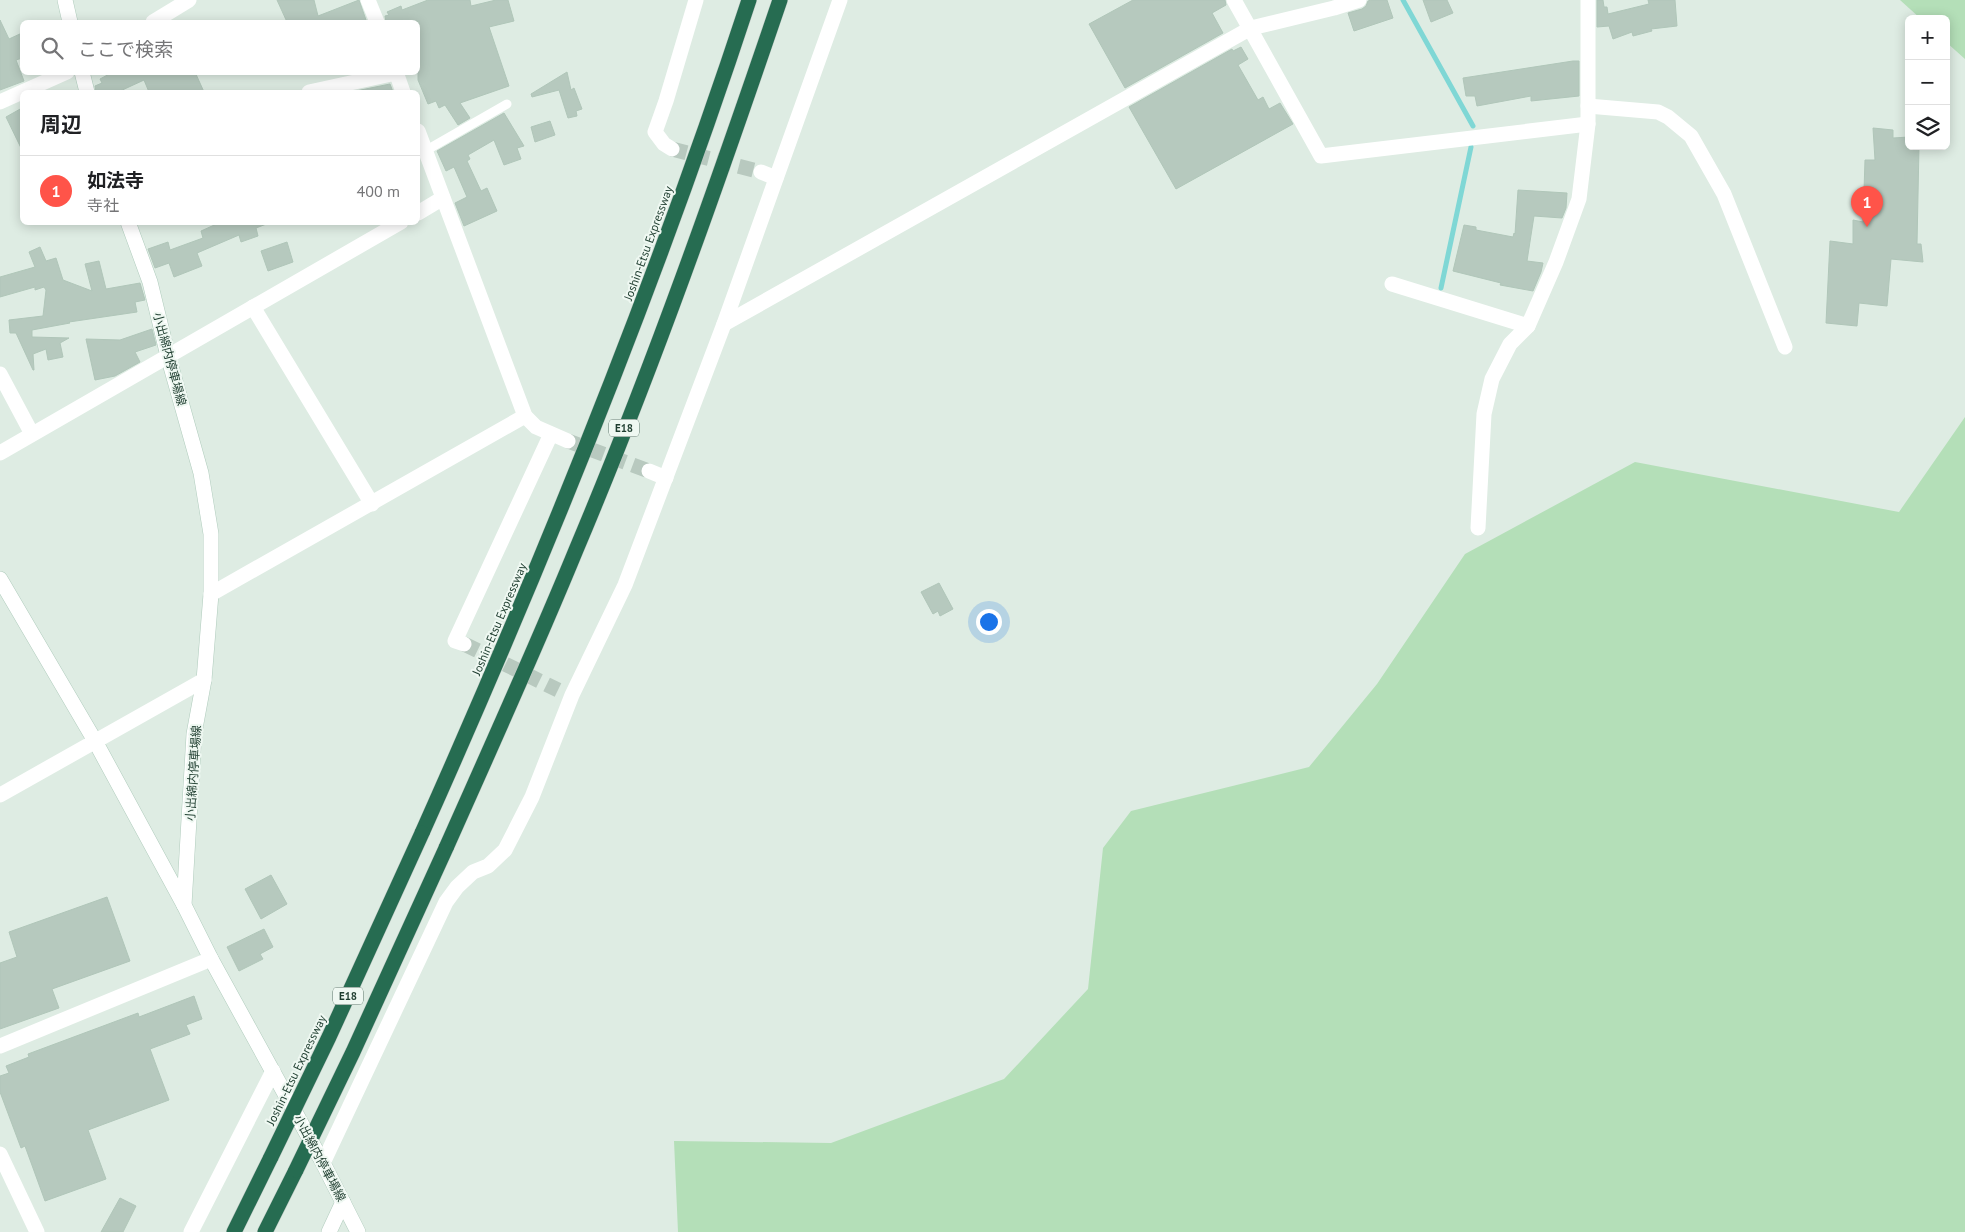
<!DOCTYPE html>
<html lang="ja">
<meta charset="utf-8">
<style>
:root{--surface:#fff;--page:#f2f2f2;--text:#202124;--muted:#757577;--line:#e0e0e0;--accent:#ff5449}
body{margin:0;font-family:"PT Sans","Noto Sans JP",sans-serif;background:var(--page);color:var(--text)}
.controls{position:absolute;right:15px;top:15px;display:grid;overflow:hidden;border-radius:8px;box-shadow:0 2px 12px #0003}
.controls button{width:45px;height:45px;display:grid;place-items:center;padding:0;border:0;border-bottom:1px solid var(--line);background:var(--surface);color:var(--text);font:25px sans-serif}
.you{position:absolute;left:988px;top:621px;width:18px;height:18px;margin:-12px;border:4px solid #fff;border-radius:50%;background:#1a73e8;box-shadow:0 0 0 8px #1a73e833}
.badge{display:grid;place-items:center;width:32px;height:32px;border-radius:50%;background:var(--accent);color:#fff;font-size:16px;font-weight:700}
.pin{position:absolute;translate:-50% -41px;filter:drop-shadow(0 1px 2px #0008)}
.pin::after{content:'';position:absolute;top:26px;width:18px;height:15px;background:inherit;clip-path:polygon(0 0,100% 0,50% 100%)}
.list{margin:0;padding:0;list-style:none}
h2{display:flex;justify-content:space-between;align-items:center;height:65px;margin:0;padding:0 20px;font-size:21px}
h2 small{font-size:16px;font-weight:400;color:var(--muted)}
.list li{display:grid;grid-template-columns:32px 1fr auto;gap:15px;align-items:center;box-sizing:border-box;height:70px;padding:0 20px;border-top:1px solid var(--line)}
.list b{display:block;font-size:19px;white-space:nowrap}
.list p{margin:0;font-size:16px;white-space:nowrap;color:var(--muted)}
.list em{font-size:16px;font-style:normal;color:var(--muted)}
.icon{flex:none;width:28px;height:28px;fill:none;stroke:currentColor;stroke-width:2;stroke-linecap:round;stroke-linejoin:round}
.map{position:relative;flex:none;width:1965px;height:1232px;overflow:hidden}
.search{position:absolute;background:var(--surface);box-shadow:0 2px 12px #0003;left:20px;top:20px;width:400px;height:55px;display:flex;align-items:center;gap:12px;box-sizing:border-box;padding:0 18px;border-radius:8px;color:var(--muted);font-size:19px}
.panel{position:absolute;background:var(--surface);box-shadow:0 2px 12px #0003;left:20px;top:90px;width:400px;height:135px;border-radius:8px}
.map>svg:first-child{display:block}
.green{fill:#b4dfb8}
.lines{fill:none;stroke-linecap:round;stroke-linejoin:round}
.stream{stroke:#7fd7d5;stroke-width:5}
.building{fill:#b6c9be;stroke:#b0c6b9}
.street-tunnel{stroke:#b8c9bf;stroke-width:15;stroke-dasharray:15 8;stroke-linecap:butt}
.secondary-casing{stroke:#b0ccbd;stroke-width:16}
.highway-casing{stroke:#c0c9c5;stroke-width:16}
.lane{stroke:#fff;stroke-width:9}
.street{stroke:#fff;stroke-width:15}
.secondary{stroke:#fff;stroke-width:15}
.highway{stroke:#266c51;stroke-width:15}
.highway-bridge-casing{stroke:#c0c9c5;stroke-width:16;stroke-linecap:butt}
.highway-bridge{stroke:#266c51;stroke-width:15}
.labels{text-anchor:middle;dominant-baseline:central;stroke-width:4;stroke-linejoin:round;paint-order:stroke}
.shield{fill:#eff8f2;stroke:#5d756a;stroke-width:1}
.shield-label{font-size:11px;font-weight:bold;fill:#1e3d2f}
.street-label{font-size:12px;fill:#1e3d2f;stroke:#eff8f2}
</style>
<div class="map">
<svg width="1965" height="1232" viewBox="0 0 1965 1232">
<rect width="100%" height="100%" fill="#deece3"/>
<!-- green -->
<g class="green">
<path d="M 1900,0 L 1965,0 L 1965,59 L 1946,42 L 1946,19 L 1921,19 Z"/>
<path d="M 1965,417 L 1965,1232 L 678,1232 L 674,1141 L 831,1143 L 1004,1079 L 1088,989 L 1103,848 L 1131,811 L 1309,767 L 1377,684 L 1465,554 L 1635,462 L 1899,512 Z"/>
</g>
<g class="lines">
<!-- stream -->
<g class="stream">
<path d="M 1403,0 L 1473,126"/>
<path d="M 1441,288 L 1471,147"/>
</g>
</g>
<!-- building -->
<g class="building">
<path d="M 277,0 L 314,0 L 318,16 L 359,0 L 366,20 L 361,22 L 287,22 Z"/>
<path d="M 428,0 L 470,0 L 471,6 L 496,0 L 508,0 L 514,21 L 489,27 L 509,86 L 460,103 L 470,118 L 458,125 L 445,105 L 439,108 L 436,101 L 428,104 L 418,80 L 418,22 L 386,22 L 385,16 L 389,15 L 387,12 L 401,6 L 402,10 Z"/>
<path d="M 1133,0 L 1225,0 L 1226,5 L 1212,13 L 1223,33 L 1125,88 L 1089,24 Z"/>
<path d="M 1371,0 L 1387,0 L 1393,18 L 1354,31 L 1348,13 L 1362,9 L 1366,6 L 1368,1 Z"/>
<path d="M 1423,0 L 1447,0 L 1453,13 L 1431,22 Z"/>
<path d="M 1597,0 L 1603,0 L 1604,7 L 1607,7 L 1608,14 L 1649,4 L 1648,0 L 1675,0 L 1677,26 L 1651,29 L 1652,31 L 1633,36 L 1632,32 L 1613,39 L 1609,26 L 1597,27 Z"/>
<path d="M 0,20 L 9,39 L 22,33 L 22,58 L 16,60 L 24,81 L 0,90 Z"/>
<path d="M 1241,47 L 1248,59 L 1238,65 L 1258,100 L 1263,97 L 1269,109 L 1280,103 L 1293,124 L 1176,189 L 1129,107 L 1232,49 L 1233,51 Z"/>
<path d="M 1573,61 L 1579,61 L 1579,96 L 1531,101 L 1531,96 L 1477,106 L 1475,96 L 1466,96 L 1463,78 Z"/>
<path d="M 113,72 L 195,72 L 204,92 L 149,92 L 144,80 L 118,92 L 96,92 L 95,86 L 102,83 L 100,79 Z"/>
<path d="M 567,72 L 571,90 L 574,88 L 582,109 L 576,111 L 577,116 L 568,118 L 559,90 L 532,97 L 531,94 Z"/>
<path d="M 390,84 L 393,92 L 351,92 Z"/>
<path d="M 22,108 L 22,150 L 6,117 Z"/>
<path d="M 504,113 L 524,146 L 517,148 L 521,159 L 504,165 L 494,140 L 468,155 L 470,159 L 467,161 L 481,191 L 487,188 L 497,211 L 464,226 L 455,203 L 467,197 L 454,167 L 446,171 L 437,151 Z"/>
<path d="M 550,121 L 555,135 L 535,142 L 531,127 Z"/>
<path d="M 1873,128 L 1893,130 L 1893,138 L 1909,137 L 1909,146 L 1919,146 L 1917,244 L 1921,244 L 1923,262 L 1891,259 L 1887,306 L 1859,303 L 1857,326 L 1826,323 L 1830,241 L 1853,244 L 1853,220 L 1863,222 L 1865,160 L 1875,160 Z"/>
<path d="M 1518,190 L 1567,193 L 1566,208 L 1562,218 L 1534,216 L 1527,261 L 1543,263 L 1541,272 L 1533,291 L 1500,285 L 1501,283 L 1453,271 L 1464,225 L 1476,227 L 1476,230 L 1513,237 L 1514,233 L 1515,234 Z"/>
<path d="M 221,222 L 269,223 L 256,228 L 258,236 L 241,242 L 239,235 L 197,253 L 202,266 L 174,277 L 169,263 L 155,268 L 148,249 L 168,242 L 170,250 L 203,238 L 201,231 Z"/>
<path d="M 287,242 L 293,262 L 268,271 L 261,251 Z"/>
<path d="M 40,247 L 46,261 L 56,258 L 63,280 L 92,291 L 85,264 L 99,261 L 106,289 L 140,283 L 145,300 L 135,302 L 137,312 L 69,322 L 70,323 L 32,330 L 32,337 L 69,338 L 60,343 L 63,357 L 48,360 L 46,349 L 33,354 L 34,370 L 33,370 L 16,333 L 10,333 L 9,320 L 43,316 L 46,290 L 44,287 L 35,290 L 35,287 L 0,297 L 0,277 L 35,267 L 29,252 Z"/>
<path d="M 152,329 L 156,345 L 135,352 L 140,362 L 115,376 L 95,380 L 86,339 L 120,340 Z"/>
<path d="M 939,583 L 953,609 L 940,616 L 938,611 L 933,614 L 921,592 Z"/>
<path d="M 271,875 L 287,904 L 261,919 L 245,889 Z"/>
<path d="M 107,897 L 130,961 L 52,989 L 59,1008 L 0,1029 L 0,963 L 17,957 L 9,932 Z"/>
<path d="M 264,929 L 273,947 L 260,954 L 263,959 L 239,971 L 227,947 Z"/>
<path d="M 194,996 L 202,1019 L 186,1025 L 190,1034 L 150,1049 L 169,1100 L 88,1130 L 106,1179 L 45,1201 L 25,1146 L 21,1148 L 0,1092 L 0,1076 L 9,1073 L 6,1066 L 29,1057 L 28,1054 L 138,1013 L 139,1017 Z"/>
<path d="M 120,1198 L 136,1206 L 123,1232 L 101,1232 Z"/>
</g>
<g class="lines">
<!-- street-tunnel -->
<g class="street-tunnel">
<path d="M 672,149 L 761,172"/>
<path d="M 568,441 L 649,471"/>
<path d="M 464,644 L 558,690"/>
</g>
<defs>
<g id="secondary">
<path d="M 65,0 L 70,22"/>
<path d="M 82,72 L 87,92"/>
<path d="M 128,222 L 150,282 L 168,356 L 201,473 L 211,534 L 211,594 L 204,680 L 194,734 L 184,905 L 211,959 L 323,1163 L 358,1232"/>
<path d="M 0,579 L 95,741 L 184,905"/>
<path d="M 329,1232 L 343,1202"/>
</g>
<g id="highway">
<path d="M 422,833 C 544,560 656,284 749,0"/>
<path d="M 446,848 C 490,749 535,650 576,550 C 652,370 717,185 780,0"/>
<path d="M 234,1232 L 271,1157"/>
<path d="M 265,1232 L 296,1170"/>
</g>
</defs>
<!-- secondary casing -->
<use href="#secondary" class="secondary-casing"/>
<!-- highway casing -->
<use href="#highway" class="highway-casing"/>
<!-- lane -->
<path class="lane" d="M 425,151 L 507,104"/>
<!-- street -->
<g class="street">
<path d="M 368,0 L 377,22"/>
<path d="M 1234,0 L 1321,156 L 1588,124"/>
<path d="M 153,22 L 189,0"/>
<path d="M 396,72 L 403,92"/>
<path d="M 309,92 L 396,73"/>
<path d="M 0,102 L 67,72"/>
<path d="M 1588,106 L 1658,112 L 1668,117 L 1691,136 L 1724,194 L 1785,347"/>
<path d="M 418,131 L 525,416 L 536,427 L 568,441"/>
<path d="M 672,149 L 664,144 L 655,132 L 666,101 L 696,0"/>
<path d="M 761,172 L 776,178"/>
<path d="M 418,213 L 443,198"/>
<path d="M 1392,284 L 1528,326 L 1556,262 L 1579,199 L 1588,124 L 1588,0"/>
<path d="M 253,307 L 372,504"/>
<path d="M 724,324 L 1251,28 L 1334,8 L 1359,0"/>
<path d="M 0,374 L 32,434"/>
<path d="M 0,453 L 401,222"/>
<path d="M 649,471 L 666,478"/>
<path d="M 1478,528 L 1484,414 L 1492,379 L 1510,344 L 1528,326"/>
<path d="M 211,594 L 525,416"/>
<path d="M 464,644 L 455,641 L 551,434"/>
<path d="M 0,795 L 204,680"/>
<path d="M 0,1046 L 211,959"/>
<path d="M 0,1154 L 37,1232"/>
<path d="M 323,1163 L 446,902 L 457,887 L 473,872 L 488,866 L 505,850 L 532,797 L 572,695 L 625,585 L 724,324 L 840,0"/>
<path d="M 191,1232 L 273,1071"/>
</g>
<!-- secondary -->
<use href="#secondary" class="secondary"/>
<!-- highway -->
<use href="#highway" class="highway"/>
<defs>
<g id="highway-bridge">
<path d="M 271,1157 L 329,1037 L 422,833"/>
<path d="M 296,1170 L 353,1052 L 446,848"/>
</g>
</defs>
<!-- highway-bridge casing -->
<use href="#highway-bridge" class="highway-bridge-casing"/>
<!-- highway-bridge -->
<use href="#highway-bridge" class="highway-bridge"/>
</g>
<g class="labels">
<!-- shield labels -->
<g class="shield">
<rect x="609" y="419.5" width="30" height="17" rx="4"/>
<rect x="333" y="987.5" width="30" height="17" rx="4"/>
</g>
<g class="shield-label">
<text x="624" y="428">E18</text>
<text x="348" y="996">E18</text>
</g>
<!-- street labels -->
<g class="street-label">
<text transform="translate(648 243) rotate(-70)">Joshin-Etsu Expressway</text>
<text transform="translate(170 359) rotate(75)">小出綿内停車場線</text>
<text transform="translate(499 619) rotate(-67)">Joshin-Etsu Expressway</text>
<text transform="translate(193 773) rotate(-86)">小出綿内停車場線</text>
<text transform="translate(296 1070) rotate(-64)">Joshin-Etsu Expressway</text>
<text transform="translate(320 1158) rotate(62)">小出綿内停車場線</text>
</g>
</g>
</svg>
<div class="controls">
<button>+</button>
<button>−</button>
<button><svg class="icon" aria-label="layers" viewBox="0 0 24 24"><path d="M12 4l9 5-9 5-9-5zM3 14l9 5 9-5"/></svg></button>
</div>
<div class="you"></div>
<div class="pin badge" style="left:1867px;top:227px">1</div>
<div class="search"><svg class="icon" aria-label="search" viewBox="0 0 24 24"><circle cx="10" cy="10" r="6"/><path d="M15 15l6 6"/></svg>ここで検索</div>
<section class="panel">
<h2>周辺<small></small></h2>
<ul class="list">
<li><span class="badge">1</span><div><b>如法寺</b><p>寺社</p></div><em>400 m</em></li>
</ul>
</section>
</div>
